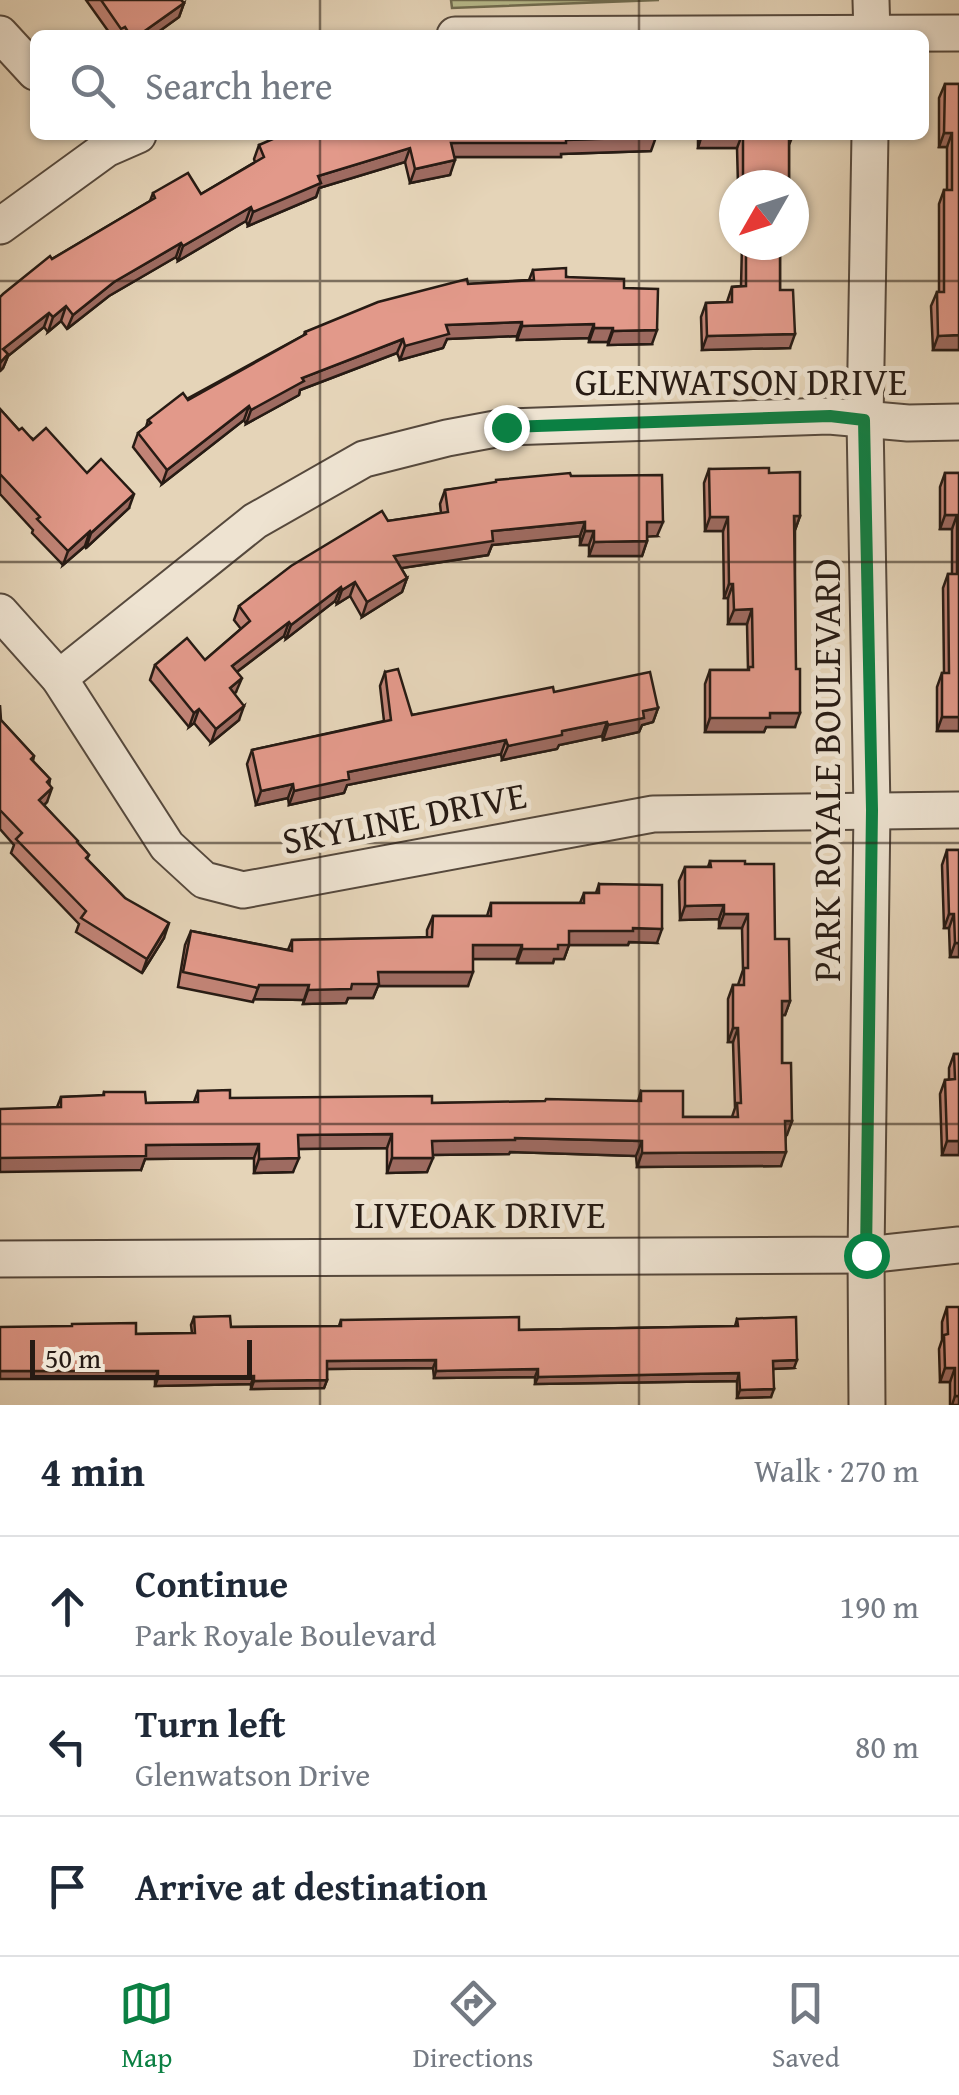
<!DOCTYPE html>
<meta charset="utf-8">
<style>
:root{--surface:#fff;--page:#f6f6f7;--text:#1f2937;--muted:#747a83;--line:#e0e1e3;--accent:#0b8043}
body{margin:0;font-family:"Gentium Book Plus",serif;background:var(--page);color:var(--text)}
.compass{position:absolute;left:719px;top:170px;width:90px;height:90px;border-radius:50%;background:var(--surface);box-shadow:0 2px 8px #0004;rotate:231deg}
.scale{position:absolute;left:30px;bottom:25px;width:222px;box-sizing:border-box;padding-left:10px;border:5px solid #271b14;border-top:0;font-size:28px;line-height:35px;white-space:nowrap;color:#271b14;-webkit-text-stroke:8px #eee3d1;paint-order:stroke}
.stop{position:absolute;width:30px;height:30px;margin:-22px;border:8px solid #0b8043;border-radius:50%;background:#fff}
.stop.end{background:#0b8043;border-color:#fff;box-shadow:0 2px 10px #0008}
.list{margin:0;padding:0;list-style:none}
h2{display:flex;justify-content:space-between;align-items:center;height:130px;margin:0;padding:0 40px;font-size:42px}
h2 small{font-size:32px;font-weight:400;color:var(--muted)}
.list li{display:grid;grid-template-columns:65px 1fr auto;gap:30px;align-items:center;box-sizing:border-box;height:140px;padding:0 40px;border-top:2px solid var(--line)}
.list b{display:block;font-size:38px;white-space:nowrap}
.list p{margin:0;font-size:32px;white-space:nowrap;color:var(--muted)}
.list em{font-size:32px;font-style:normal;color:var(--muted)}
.icon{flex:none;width:55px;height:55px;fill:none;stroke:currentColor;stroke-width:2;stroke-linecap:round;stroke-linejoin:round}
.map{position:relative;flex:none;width:959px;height:1405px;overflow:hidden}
.search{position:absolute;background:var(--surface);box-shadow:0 2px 8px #0004;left:30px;right:30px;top:30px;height:110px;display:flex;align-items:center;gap:25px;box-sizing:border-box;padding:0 35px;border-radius:15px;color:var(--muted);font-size:38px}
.sheet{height:550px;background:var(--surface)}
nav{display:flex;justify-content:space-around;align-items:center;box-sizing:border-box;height:140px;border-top:2px solid var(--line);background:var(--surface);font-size:28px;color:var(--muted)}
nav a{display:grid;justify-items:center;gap:5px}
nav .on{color:var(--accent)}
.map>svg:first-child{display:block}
.green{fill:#b8bc8d;stroke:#706c50;stroke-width:2.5}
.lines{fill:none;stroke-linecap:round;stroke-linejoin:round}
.minor-casing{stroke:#56493d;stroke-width:39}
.minor{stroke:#eee3d1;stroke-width:35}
.wall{fill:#c28477;stroke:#271b14;stroke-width:2.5}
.shaded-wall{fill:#9e6b61;stroke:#271b14;stroke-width:2.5}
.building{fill:#e2998a;stroke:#271b14;stroke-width:2.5}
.route{stroke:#0b8043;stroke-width:12}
.grid{fill:none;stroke:#271b14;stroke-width:2.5;stroke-opacity:0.55}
.labels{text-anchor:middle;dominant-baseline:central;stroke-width:10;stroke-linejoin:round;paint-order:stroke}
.street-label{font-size:38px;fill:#271b14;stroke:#eee3d1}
</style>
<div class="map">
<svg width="959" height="1405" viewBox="0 0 959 1405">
<rect width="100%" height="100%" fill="#e5d4b8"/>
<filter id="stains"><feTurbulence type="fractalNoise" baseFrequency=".002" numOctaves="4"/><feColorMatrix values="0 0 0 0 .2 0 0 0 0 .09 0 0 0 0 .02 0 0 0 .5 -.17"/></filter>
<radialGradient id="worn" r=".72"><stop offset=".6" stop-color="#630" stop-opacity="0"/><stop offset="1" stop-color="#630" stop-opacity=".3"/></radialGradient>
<!-- green -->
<path class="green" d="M 451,0 L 659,0 L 452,8 Z"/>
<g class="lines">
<defs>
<g id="minor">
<path d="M 871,0 L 872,35"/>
<path d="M 0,34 L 35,72"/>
<path d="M 455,35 L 959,33"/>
<path d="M 0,226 L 106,149 L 138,135"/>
<path d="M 0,612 L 59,678 L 167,846 L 204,880 L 243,890 L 653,814 L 959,810"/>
<path d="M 59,678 L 255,521 L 364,459 L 447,438 L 506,427 L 829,416 L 908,423 L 959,422"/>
<path d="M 0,1259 L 866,1255 L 959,1245"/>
<path d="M 867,1405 L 866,1255 L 872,810 L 865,420 L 870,135"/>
</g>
</defs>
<!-- minor casing -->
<use href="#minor" class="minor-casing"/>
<!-- minor -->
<use href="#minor" class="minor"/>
</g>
<!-- wall -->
<g class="wall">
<path d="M 86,0 L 181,0 L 184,3 L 179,17 L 154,35 L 111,35 Z"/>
<path d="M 945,84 L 959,84 L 959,350 L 933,350 L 931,306 L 937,292 L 939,292 L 939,204 L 944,190 L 947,190 L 947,147 L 939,147 L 939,98 Z"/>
<path d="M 698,135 L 793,135 L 789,145 L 789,185 L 738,185 L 737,148 L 698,148 Z"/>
<path d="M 259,145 L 651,151 L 561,154 L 561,157 L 454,157 L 450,175 L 410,183 L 405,162 L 319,188 L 316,197 L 248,226 L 246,221 L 178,261 L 176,257 L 109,296 L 67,329 L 61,321 L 48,332 L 44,327 L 8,356 L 3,368 L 0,371 L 52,259 L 150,201 L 153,193 L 201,194 L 255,162 L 254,159 Z"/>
<path d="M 742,245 L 780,245 L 780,290 L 790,348 L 702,350 L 701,317 L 706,303 L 727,302 L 732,287 L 741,286 Z"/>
<path d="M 533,270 L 624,288 L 652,344 L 608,345 L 608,342 L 589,342 L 589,338 L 517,340 L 517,336 L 447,339 L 443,348 L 400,360 L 397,353 L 300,390 L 299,395 L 246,424 L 244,420 L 162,484 L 133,447 L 138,433 L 146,427 L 148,420 L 304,335 L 305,332 L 468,284 L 529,280 Z"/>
<path d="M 0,409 L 19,430 L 87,473 L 129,508 L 86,548 L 85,546 L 63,565 L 32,533 L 33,530 L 0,494 Z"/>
<path d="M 709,469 L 769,473 L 800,516 L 795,530 L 795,727 L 766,727 L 764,732 L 705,732 L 705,684 L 710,670 L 748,670 L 747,624 L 728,624 L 728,598 L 724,598 L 723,531 L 705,531 L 704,483 Z"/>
<path d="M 945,473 L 959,473 L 959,731 L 937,731 L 937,687 L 942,673 L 944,673 L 943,588 L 948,574 L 952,574 L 952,529 L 940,529 L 940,487 Z"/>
<path d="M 571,476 L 657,536 L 647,536 L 647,541 L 642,556 L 589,556 L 589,545 L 580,545 L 580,536 L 492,545 L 488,555 L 401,568 L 407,578 L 402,592 L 362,617 L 350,596 L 337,604 L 335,601 L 286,639 L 284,636 L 237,672 L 236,692 L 234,694 L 239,720 L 211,743 L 194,723 L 189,727 L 150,680 L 155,665 L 205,660 L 241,629 L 234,620 L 239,606 L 388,521 L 441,513 L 440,504 L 445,490 Z"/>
<path d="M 385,672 L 412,715 L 554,692 L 658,708 L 653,722 L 642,725 L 639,732 L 603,740 L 602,736 L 559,745 L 557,749 L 502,760 L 501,754 L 347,785 L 344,793 L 289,805 L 288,798 L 256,805 L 247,764 L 252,750 L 384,721 L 380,686 Z"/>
<path d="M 0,705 L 1,720 L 34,756 L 33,761 L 50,779 L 47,802 L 44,805 L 89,855 L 87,859 L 164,938 L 142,973 L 76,932 L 79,924 L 11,853 L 14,845 L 0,829 Z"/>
<path d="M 947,850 L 959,850 L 959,957 L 950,957 L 949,928 L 944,928 L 942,865 Z"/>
<path d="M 710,861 L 745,864 L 775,939 L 790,1001 L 785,1015 L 782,1015 L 782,1063 L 792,1121 L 786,1135 L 781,1166 L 637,1167 L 636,1156 L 510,1152 L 509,1154 L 432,1155 L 427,1172 L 387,1173 L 387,1148 L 298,1149 L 293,1172 L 254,1173 L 254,1158 L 145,1159 L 141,1170 L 57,1107 L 61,1097 L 103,1096 L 104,1092 L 146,1103 L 194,1102 L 198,1091 L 230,1098 L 432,1103 L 638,1101 L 641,1091 L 683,1117 L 732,1117 L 735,1108 L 733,1042 L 728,1042 L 728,999 L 733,985 L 738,985 L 743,970 L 742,928 L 719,928 L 719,919 L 680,920 L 679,881 L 685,867 L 708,867 Z"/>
<path d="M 599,884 L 657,943 L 629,942 L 628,945 L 569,945 L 564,959 L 554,959 L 553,963 L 517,963 L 517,959 L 473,959 L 468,986 L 378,986 L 373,998 L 348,998 L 346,1003 L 303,1004 L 304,1000 L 254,999 L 253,1002 L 178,987 L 185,945 L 191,931 L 288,950 L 292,940 L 427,938 L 427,930 L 433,916 L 487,916 L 491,903 L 580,903 L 584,893 L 596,893 Z"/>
<path d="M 954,1054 L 959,1054 L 959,1155 L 942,1155 L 940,1094 L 945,1080 L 949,1080 L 949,1068 Z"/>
<path d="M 947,1307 L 959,1405 L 950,1405 L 950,1382 L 940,1382 L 939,1349 L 942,1340 L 942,1322 Z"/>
<path d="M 194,1317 L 231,1327 L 339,1326 L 341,1320 L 519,1330 L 735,1326 L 737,1319 L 794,1368 L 773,1369 L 771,1397 L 737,1398 L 737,1381 L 535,1384 L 535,1377 L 434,1378 L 433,1368 L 327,1369 L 327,1380 L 324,1388 L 251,1389 L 251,1384 L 155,1386 L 155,1379 L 136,1334 L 192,1333 L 191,1325 Z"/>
</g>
<!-- shaded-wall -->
<g class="shaded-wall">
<path d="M 184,3 L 179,17 L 154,35 L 139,35 Z"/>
<path d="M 944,133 L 952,133 L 947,147 L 939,147 Z"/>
<path d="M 702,135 L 742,135 L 737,148 L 698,148 Z"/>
<path d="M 656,137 L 651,151 L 561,154 L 561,157 L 446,157 L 451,143 Z"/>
<path d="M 410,148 L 405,162 L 319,188 L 316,197 L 248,226 L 253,212 L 318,176 Z"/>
<path d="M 455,160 L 450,175 L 410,183 L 415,169 Z"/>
<path d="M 251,207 L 246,221 L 178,261 L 183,246 Z"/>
<path d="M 181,243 L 176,257 L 109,296 L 67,329 L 73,315 L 114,282 Z"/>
<path d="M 66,306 L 61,321 L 48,332 L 53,317 Z"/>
<path d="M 49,313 L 44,327 L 8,356 L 3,368 L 0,371 L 0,363 L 3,349 Z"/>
<path d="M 522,322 L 517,336 L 447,339 L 443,348 L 400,360 L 405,346 L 446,325 Z"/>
<path d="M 594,324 L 589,338 L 517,340 L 522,326 Z"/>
<path d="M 594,328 L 613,328 L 608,342 L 589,342 Z"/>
<path d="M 657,330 L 652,344 L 608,345 L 613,331 Z"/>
<path d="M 795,334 L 790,348 L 702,350 L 707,336 Z"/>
<path d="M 959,335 L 959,350 L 933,350 L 938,336 Z"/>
<path d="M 403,339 L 397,353 L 300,390 L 299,395 L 246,424 L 251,410 L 302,378 Z"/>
<path d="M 249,406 L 244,420 L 162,484 L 167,470 Z"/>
<path d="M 134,494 L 129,508 L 86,548 L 91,533 Z"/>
<path d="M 945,515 L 957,515 L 952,529 L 940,529 Z"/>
<path d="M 794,516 L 800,516 L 795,530 Z"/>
<path d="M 710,517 L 728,517 L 723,531 L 705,531 Z"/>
<path d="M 585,522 L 580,536 L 492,545 L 488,555 L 389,570 L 394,556 L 492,531 Z"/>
<path d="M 647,522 L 663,522 L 657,536 L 642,537 Z"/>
<path d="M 90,531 L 85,546 L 63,565 L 68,551 Z"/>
<path d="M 585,531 L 594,531 L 589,545 L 580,545 Z"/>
<path d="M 647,541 L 642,556 L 589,556 L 594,542 Z"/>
<path d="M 407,578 L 402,592 L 362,617 L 367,602 Z"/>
<path d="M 355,582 L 350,596 L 337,604 L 342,590 Z"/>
<path d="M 729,584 L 733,584 L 728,598 L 724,598 Z"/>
<path d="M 341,587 L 335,601 L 286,639 L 291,625 Z"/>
<path d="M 752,609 L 747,624 L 728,624 L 734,610 Z"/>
<path d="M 289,622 L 284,636 L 226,680 L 232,666 Z"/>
<path d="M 242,678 L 236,692 L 224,702 L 230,688 Z"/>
<path d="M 244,706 L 239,720 L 211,743 L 216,729 Z"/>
<path d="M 658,708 L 653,722 L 642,725 L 639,732 L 603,740 L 608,725 L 643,711 Z"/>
<path d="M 199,709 L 194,723 L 189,727 L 194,713 Z"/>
<path d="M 770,713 L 800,713 L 795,727 L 766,727 L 764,732 L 705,732 L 710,718 Z"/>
<path d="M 942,717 L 959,717 L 959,731 L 937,731 Z"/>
<path d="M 607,722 L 602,736 L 559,745 L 557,749 L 502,760 L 508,746 L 562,731 Z"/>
<path d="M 506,740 L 501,754 L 347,785 L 344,793 L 289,805 L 294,791 L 348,772 Z"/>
<path d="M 293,784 L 288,798 L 256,805 L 261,791 Z"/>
<path d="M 52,788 L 47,802 L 34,815 L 39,800 Z"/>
<path d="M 724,905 L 719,919 L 680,920 L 685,906 Z"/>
<path d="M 724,914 L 748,914 L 742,928 L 719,928 Z"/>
<path d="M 949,914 L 954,914 L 949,928 L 944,928 Z"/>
<path d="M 169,923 L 164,938 L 142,973 L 147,959 Z"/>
<path d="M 633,928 L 662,929 L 657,943 L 629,942 L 628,945 L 569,945 L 564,959 L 554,959 L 553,963 L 517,963 L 522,949 L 558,945 L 569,931 Z"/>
<path d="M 955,943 L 959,943 L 959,957 L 950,957 Z"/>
<path d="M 473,945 L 522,945 L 517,959 L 467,959 Z"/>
<path d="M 378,972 L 473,972 L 468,986 L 378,986 L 373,998 L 348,998 L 346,1003 L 303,1004 L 308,990 L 352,984 Z"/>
<path d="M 259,985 L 309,985 L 304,1000 L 254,999 Z"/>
<path d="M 782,1001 L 790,1001 L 785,1015 L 777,1015 Z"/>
<path d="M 733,1028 L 738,1028 L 733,1042 L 728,1042 Z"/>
<path d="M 785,1121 L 792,1121 L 787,1135 L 780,1135 Z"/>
<path d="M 392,1134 L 387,1148 L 293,1149 L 298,1135 Z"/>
<path d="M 515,1138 L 642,1141 L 636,1156 L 510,1152 L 509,1154 L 427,1155 L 432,1141 Z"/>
<path d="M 947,1141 L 959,1141 L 959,1155 L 942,1155 Z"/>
<path d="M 259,1144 L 254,1158 L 145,1159 L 141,1170 L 0,1172 L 0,1158 L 146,1145 Z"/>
<path d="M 786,1152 L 781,1166 L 637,1167 L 642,1153 Z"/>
<path d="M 299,1158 L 293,1172 L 254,1173 L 259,1159 Z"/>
<path d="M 392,1158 L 433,1158 L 427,1172 L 387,1173 Z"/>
<path d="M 436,1360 L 433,1368 L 324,1369 L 327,1361 Z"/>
<path d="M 797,1360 L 794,1368 L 770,1369 L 773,1361 Z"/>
<path d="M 945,1368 L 955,1368 L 950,1382 L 940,1382 Z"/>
<path d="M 538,1369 L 535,1377 L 434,1378 L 436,1371 Z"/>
<path d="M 0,1371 L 158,1371 L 155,1379 L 0,1379 Z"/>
<path d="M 739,1373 L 737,1381 L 535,1384 L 538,1377 Z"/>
<path d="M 254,1376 L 251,1384 L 155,1386 L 158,1378 Z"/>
<path d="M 327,1380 L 324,1388 L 251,1389 L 254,1381 Z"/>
<path d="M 774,1389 L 771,1397 L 737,1398 L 740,1390 Z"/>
<path d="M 955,1396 L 959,1396 L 959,1405 L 952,1405 Z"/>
</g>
<!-- building -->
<g class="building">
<path d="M 101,0 L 181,0 L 184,3 L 139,35 L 130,35 L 125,27 L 121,29 Z"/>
<path d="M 945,84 L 959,84 L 959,335 L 938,336 L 937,292 L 944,292 L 944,190 L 952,190 L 952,133 L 944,133 Z"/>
<path d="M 282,135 L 656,135 L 656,137 L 566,140 L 566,143 L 451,143 L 455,160 L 415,169 L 410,148 L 318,176 L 321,183 L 253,212 L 251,207 L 183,246 L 181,243 L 114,282 L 73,315 L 66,306 L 53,317 L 49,313 L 3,349 L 8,354 L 0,363 L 0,297 L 3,294 L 50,256 L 52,259 L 155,198 L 153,193 L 188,173 L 201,194 L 264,157 L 259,145 Z"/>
<rect x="743" y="135" width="46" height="50"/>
<path d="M 746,245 L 780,245 L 780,290 L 793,290 L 795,334 L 707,336 L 706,303 L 732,302 L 732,287 L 746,286 Z"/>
<path d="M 566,268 L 566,277 L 624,279 L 624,288 L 658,289 L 657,330 L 613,331 L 613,328 L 594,328 L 594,324 L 522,326 L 522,322 L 446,325 L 449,334 L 405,346 L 403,339 L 302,378 L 304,381 L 251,410 L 249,406 L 167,470 L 138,433 L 151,423 L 148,420 L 183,393 L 188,400 L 306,334 L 305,332 L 378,302 L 467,279 L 468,284 L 534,280 L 533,270 Z"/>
<path d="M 0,409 L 19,430 L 22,428 L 33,440 L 46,428 L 87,473 L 101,459 L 134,494 L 91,533 L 90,531 L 68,551 L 37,519 L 40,517 L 0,474 Z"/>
<path d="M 769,468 L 769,473 L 800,472 L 800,516 L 794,516 L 796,669 L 800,669 L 800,713 L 770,713 L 770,718 L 710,718 L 710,670 L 749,670 L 749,667 L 753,667 L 752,609 L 734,610 L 733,584 L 729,584 L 728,517 L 710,517 L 709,469 Z"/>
<path d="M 570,473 L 571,476 L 662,475 L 663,522 L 647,522 L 647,541 L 594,542 L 594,531 L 585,531 L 585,522 L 492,531 L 493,541 L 394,556 L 407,578 L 367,602 L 355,582 L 342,590 L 341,587 L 291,625 L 289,622 L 232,666 L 242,678 L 230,688 L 244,706 L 216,729 L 199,709 L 194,713 L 155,665 L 187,638 L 205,660 L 250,621 L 239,606 L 291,566 L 382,511 L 388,521 L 448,512 L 445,490 L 496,482 L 496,480 Z"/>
<path d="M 945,473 L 959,473 L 959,717 L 942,717 L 942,673 L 949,673 L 948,574 L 957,574 L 957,515 L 945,515 Z"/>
<path d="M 398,669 L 412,715 L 553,687 L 554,692 L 650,672 L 658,708 L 643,711 L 644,718 L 608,725 L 607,722 L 562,731 L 562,735 L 508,746 L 506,740 L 348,772 L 349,779 L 294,791 L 293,784 L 261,791 L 252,750 L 391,720 L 385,672 Z"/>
<path d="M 0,719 L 34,756 L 31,759 L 50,779 L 47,782 L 52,788 L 39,800 L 78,841 L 77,842 L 89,855 L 86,858 L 125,898 L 169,923 L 147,959 L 81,918 L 86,911 L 16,839 L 22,833 L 0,810 Z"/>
<path d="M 947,850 L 959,850 L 959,943 L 955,943 L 954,914 L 949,914 Z"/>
<path d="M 710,861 L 745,861 L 745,864 L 774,864 L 775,939 L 789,939 L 790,1001 L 782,1001 L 782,1063 L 791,1063 L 792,1121 L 785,1121 L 786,1152 L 642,1153 L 642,1141 L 515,1138 L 515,1140 L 432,1141 L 433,1158 L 392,1158 L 392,1134 L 298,1135 L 299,1158 L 259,1159 L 259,1144 L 146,1145 L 146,1156 L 0,1158 L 0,1109 L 61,1107 L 61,1097 L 104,1095 L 104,1092 L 145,1092 L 146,1103 L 198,1102 L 198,1091 L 230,1090 L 230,1098 L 432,1096 L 432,1103 L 545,1101 L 546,1099 L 641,1101 L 641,1091 L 683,1091 L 683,1117 L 738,1117 L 737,1103 L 741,1103 L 738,1028 L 733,1028 L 733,985 L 744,985 L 744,968 L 748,968 L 748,914 L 724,914 L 724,905 L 685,906 L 685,867 L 711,867 Z"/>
<path d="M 599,884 L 662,885 L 662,929 L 633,928 L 633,931 L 569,931 L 569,945 L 558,945 L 558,949 L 522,949 L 522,945 L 473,945 L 473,972 L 378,972 L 379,984 L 352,984 L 351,989 L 308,990 L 309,985 L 259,985 L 258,988 L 183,972 L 191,931 L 292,951 L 292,940 L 432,937 L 433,916 L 491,916 L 491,903 L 584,903 L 584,893 L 599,893 Z"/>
<path d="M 954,1054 L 959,1054 L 959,1141 L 947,1141 L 945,1080 L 955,1079 Z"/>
<path d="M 947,1307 L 959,1307 L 959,1396 L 955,1396 L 955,1368 L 945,1368 L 944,1335 L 948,1334 Z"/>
<path d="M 230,1316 L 231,1327 L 341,1326 L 341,1320 L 519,1317 L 519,1330 L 738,1326 L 737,1319 L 796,1317 L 797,1360 L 773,1361 L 774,1389 L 740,1390 L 739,1373 L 538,1377 L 538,1369 L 436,1371 L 436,1360 L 327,1361 L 327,1380 L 254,1381 L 254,1376 L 158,1378 L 158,1371 L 0,1371 L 0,1327 L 72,1326 L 72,1324 L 136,1323 L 136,1334 L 195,1333 L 194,1317 Z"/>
</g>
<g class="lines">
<!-- route -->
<path class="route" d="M 506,427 L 830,416 L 864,420 L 872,810 L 866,1255"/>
</g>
<!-- grid -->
<path class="grid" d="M 320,0 L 320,35M 639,0 L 639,35M 320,135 L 320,1405M 639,135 L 639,1405M 0,281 L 959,281M 0,562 L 959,562M 0,843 L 959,843M 0,1124 L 959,1124"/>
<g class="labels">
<!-- street labels -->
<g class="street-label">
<text x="741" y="381">GLENWATSON DRIVE</text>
<text transform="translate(826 770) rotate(-90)">PARK ROYALE BOULEVARD</text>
<text transform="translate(404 817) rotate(-11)">SKYLINE DRIVE</text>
<text x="480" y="1214">LIVEOAK DRIVE</text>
</g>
</g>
<rect width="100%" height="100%" filter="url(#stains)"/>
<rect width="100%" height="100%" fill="url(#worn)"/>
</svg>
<svg class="compass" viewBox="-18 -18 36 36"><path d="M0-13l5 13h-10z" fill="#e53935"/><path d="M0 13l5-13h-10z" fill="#747a83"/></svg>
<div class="scale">50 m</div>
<div class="stop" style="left:866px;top:1255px"></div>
<div class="stop end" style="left:506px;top:427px"></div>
<div class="search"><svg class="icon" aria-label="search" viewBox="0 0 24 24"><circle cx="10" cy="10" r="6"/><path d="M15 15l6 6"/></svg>Search here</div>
</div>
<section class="sheet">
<h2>4 min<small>Walk · 270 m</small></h2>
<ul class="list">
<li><svg class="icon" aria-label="ahead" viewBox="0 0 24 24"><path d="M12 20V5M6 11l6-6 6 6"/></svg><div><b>Continue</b><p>Park Royale Boulevard</p></div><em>190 m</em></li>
<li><svg class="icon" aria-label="left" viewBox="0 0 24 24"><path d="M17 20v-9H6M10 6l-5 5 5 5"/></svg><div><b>Turn left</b><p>Glenwatson Drive</p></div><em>80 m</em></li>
<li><svg class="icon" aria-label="arrive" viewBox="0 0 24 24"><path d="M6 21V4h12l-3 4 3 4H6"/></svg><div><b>Arrive at destination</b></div></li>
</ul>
</section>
<nav>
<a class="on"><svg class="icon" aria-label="map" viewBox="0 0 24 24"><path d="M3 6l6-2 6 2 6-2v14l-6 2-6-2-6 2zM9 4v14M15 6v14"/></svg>Map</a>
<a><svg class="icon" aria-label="directions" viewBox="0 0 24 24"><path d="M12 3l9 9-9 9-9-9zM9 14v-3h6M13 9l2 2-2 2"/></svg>Directions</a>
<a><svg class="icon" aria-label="saved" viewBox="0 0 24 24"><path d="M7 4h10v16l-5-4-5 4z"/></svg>Saved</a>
</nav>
